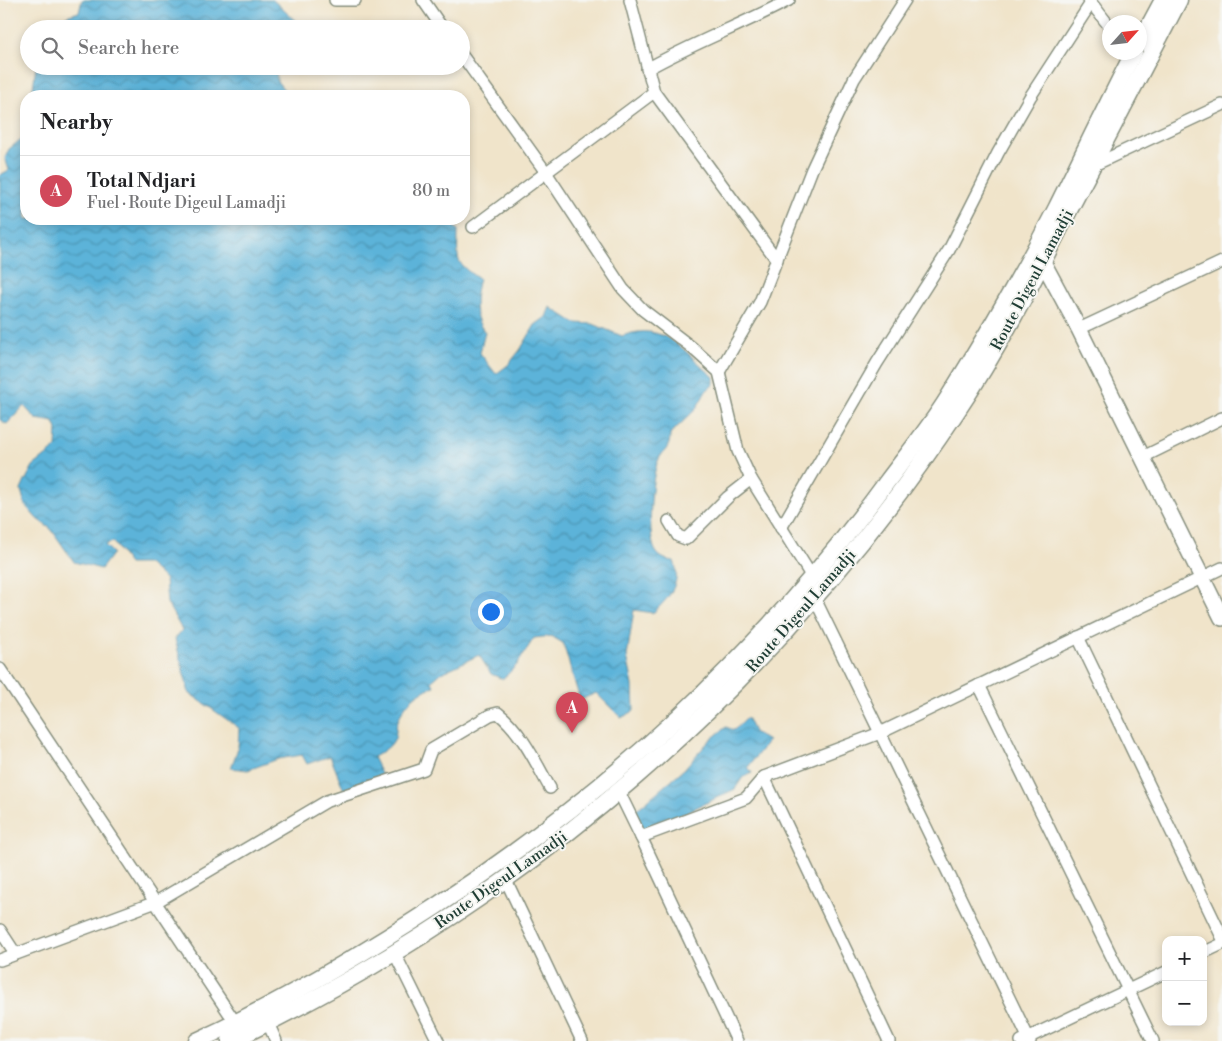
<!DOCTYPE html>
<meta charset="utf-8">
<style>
:root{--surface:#fff;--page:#f2f2f2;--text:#202124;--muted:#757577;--line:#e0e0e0;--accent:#d1495b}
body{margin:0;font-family:"Libre Bodoni",serif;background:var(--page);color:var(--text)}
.controls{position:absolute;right:15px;bottom:15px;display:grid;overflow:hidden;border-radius:10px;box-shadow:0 2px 8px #0003}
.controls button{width:45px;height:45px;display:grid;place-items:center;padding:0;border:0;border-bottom:1px solid var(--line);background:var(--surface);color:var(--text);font:25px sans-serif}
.compass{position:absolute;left:1102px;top:15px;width:45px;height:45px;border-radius:50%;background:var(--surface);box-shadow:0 2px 8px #0003;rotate:63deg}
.you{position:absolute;left:490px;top:611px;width:18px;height:18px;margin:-12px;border:4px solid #fff;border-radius:50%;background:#1a73e8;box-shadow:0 0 0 8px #1a73e833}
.badge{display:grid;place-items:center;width:32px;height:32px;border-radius:50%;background:var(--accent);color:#fff;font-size:16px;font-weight:700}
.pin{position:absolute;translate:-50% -41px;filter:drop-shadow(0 1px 2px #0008)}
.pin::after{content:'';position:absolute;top:26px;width:18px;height:15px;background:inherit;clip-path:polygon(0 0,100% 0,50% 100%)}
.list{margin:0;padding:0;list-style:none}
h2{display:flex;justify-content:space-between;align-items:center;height:65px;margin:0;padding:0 20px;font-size:21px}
h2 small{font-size:16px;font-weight:400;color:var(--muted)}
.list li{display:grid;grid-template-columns:32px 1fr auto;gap:15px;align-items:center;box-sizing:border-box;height:70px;padding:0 20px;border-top:1px solid var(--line)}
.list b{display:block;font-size:19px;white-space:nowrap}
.list p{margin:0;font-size:16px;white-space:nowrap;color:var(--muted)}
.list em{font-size:16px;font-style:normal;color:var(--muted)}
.icon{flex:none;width:28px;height:28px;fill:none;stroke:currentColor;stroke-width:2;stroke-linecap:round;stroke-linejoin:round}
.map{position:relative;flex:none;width:1222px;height:1041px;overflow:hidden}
.search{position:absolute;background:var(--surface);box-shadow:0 2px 8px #0003;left:20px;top:20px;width:450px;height:55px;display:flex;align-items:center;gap:12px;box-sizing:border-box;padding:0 18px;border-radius:28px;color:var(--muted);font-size:19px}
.panel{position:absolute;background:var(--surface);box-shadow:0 2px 8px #0003;left:20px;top:90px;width:450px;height:135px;border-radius:20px}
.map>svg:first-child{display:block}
.water{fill:url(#water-waves);stroke:#3e7886}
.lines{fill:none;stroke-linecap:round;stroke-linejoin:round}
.minor-casing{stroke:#88907f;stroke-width:14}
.tertiary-casing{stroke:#88907f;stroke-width:18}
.secondary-casing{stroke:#88907f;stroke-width:19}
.minor{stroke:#fff;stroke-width:11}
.tertiary{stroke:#fff;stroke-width:15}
.secondary{stroke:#fff;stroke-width:16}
.labels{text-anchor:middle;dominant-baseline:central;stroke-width:4;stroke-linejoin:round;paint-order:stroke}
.street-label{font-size:16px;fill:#1f3d34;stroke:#f6f6f2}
</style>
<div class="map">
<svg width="1222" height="1041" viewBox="0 0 1222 1041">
<defs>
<pattern id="water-waves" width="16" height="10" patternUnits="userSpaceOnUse" patternTransform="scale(1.25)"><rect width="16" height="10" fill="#5cb3d9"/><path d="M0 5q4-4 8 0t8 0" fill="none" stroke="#4b93b1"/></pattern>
</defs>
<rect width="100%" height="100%" fill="#f6f6f2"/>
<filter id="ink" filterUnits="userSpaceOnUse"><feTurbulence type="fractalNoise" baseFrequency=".02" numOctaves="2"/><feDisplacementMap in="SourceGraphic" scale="10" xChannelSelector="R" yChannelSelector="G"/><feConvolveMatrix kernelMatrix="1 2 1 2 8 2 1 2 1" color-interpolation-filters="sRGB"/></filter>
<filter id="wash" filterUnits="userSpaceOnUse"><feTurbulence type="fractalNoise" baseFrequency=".0096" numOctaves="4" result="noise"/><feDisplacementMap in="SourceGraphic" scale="20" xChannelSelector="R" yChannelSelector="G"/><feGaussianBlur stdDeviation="1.12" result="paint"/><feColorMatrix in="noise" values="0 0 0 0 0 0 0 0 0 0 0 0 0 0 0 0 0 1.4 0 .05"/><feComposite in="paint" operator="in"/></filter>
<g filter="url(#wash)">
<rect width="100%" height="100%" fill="#f0e4ca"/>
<!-- water -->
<g class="water">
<path d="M 82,0 L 273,0 L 300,25 L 298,29 L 68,29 L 66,16 L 79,12 Z"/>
<path d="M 36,66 L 276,66 L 277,81 L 289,96 L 32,96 Z"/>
<path d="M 26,135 L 26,219 L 444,219 L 458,230 C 458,261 453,261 479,279 C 474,297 472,317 485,332 L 480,353 L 496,374 L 508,365 L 520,350 L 535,325 L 546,317 L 550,307 L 575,323 L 593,324 L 622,336 C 665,320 684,352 714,377 L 714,384 L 706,391 L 696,409 L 670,434 C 670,451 664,448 658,461 C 651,476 646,541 657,553 C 662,559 667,560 674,561 C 682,583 669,598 653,613 L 634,610 L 627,656 L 633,685 L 634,711 L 621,718 L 596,693 L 580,700 L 563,643 L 551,636 L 534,638 L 516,666 L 503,679 L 491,674 L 479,655 L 441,673 L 432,681 L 434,686 C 416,693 402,705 397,724 C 395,729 397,736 394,740 C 390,748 380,753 373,757 L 382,776 L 375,782 L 363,781 L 344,790 L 330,756 L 307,764 L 302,755 L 278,759 L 248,770 L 231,768 L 238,748 L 239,728 L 189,693 L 175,639 L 182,630 L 167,603 L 165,579 L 148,564 L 129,564 L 113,542 L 105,545 L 113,553 L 101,569 L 74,562 L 51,529 L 37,519 L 25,505 L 21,490 L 25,481 L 33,466 L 56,448 L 57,429 L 54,422 L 36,419 L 24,406 L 7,424 L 0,420 L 0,175 L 9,170 L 5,158 L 9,149 Z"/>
<path d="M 747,717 L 754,732 L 768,741 L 748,767 L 752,773 L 743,777 L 735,789 L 645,832 L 639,824 L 635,811 L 684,769 L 710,740 L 726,727 L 734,730 Z"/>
</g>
</g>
<g filter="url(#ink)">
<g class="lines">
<defs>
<g id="minor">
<path d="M 335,0 L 355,0"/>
<path d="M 423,0 L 443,29"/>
<path d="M 630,0 L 654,92 L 777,260"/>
<path d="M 1089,0 L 1110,27"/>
<path d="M 461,54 L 545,171 L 623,289 L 643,310 L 690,346 L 719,372 L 738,451 L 751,479 L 812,577"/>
<path d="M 647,69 C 693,43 742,25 789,0"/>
<path d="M 1094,165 L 1222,105"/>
<path d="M 473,227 L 654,92"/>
<path d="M 1079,329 L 1222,262"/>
<path d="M 719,372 L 760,302 L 812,169 L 854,79 L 905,0"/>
<path d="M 1143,457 L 1222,418"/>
<path d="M 669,521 L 678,536 L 686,539 L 728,497 L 751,479"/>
<path d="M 781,528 L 877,363 L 949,250 L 998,153 L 1030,97 L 1091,3"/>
<path d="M 815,599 L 1030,1041"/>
<path d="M 1078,637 L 1222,937"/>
<path d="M 0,669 L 235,1022"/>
<path d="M 979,685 L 1153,1041"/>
<path d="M 764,777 L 889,1041"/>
<path d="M 619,792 L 641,837 L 746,798 L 764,777 L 880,733 L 1222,568"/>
<path d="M 641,837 L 737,1041"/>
<path d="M 505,878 L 582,1041"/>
<path d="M 0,930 L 15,953"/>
<path d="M 394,952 L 438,1041"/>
<path d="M 1203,953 L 1222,944"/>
<path d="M 0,960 L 156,902 L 327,801 L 424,769 L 431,750 L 490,715 L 498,713 C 522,732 536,763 550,788"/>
<path d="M 268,1023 L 276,1041"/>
<path d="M 1021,1041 L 1166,972"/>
</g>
<path id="tertiary" d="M 1043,262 L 1079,329 L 1222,618"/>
<g id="secondary">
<path d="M 1140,43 L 1163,0"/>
<path d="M 197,1041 C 280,1003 358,957 435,907 C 613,790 760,655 886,483 C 907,455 930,427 948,398 C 986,337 1023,273 1056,209 C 1082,157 1107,104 1134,52"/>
<path d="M 230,1041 C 525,902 774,685 955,414 C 997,352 1031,285 1065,218 C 1103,145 1141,73 1179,0"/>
</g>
</defs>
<!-- minor casing -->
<use href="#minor" class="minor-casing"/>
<!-- tertiary casing -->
<use href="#tertiary" class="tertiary-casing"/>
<!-- secondary casing -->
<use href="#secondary" class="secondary-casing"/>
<!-- minor -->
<use href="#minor" class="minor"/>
<!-- tertiary -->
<use href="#tertiary" class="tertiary"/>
<!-- secondary -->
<use href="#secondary" class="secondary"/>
</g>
</g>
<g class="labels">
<!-- street labels -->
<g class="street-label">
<text transform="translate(1032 280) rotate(-62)">Route Digeul Lamadji</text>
<text transform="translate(801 611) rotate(-49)">Route Digeul Lamadji</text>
<text transform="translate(501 880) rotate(-35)">Route Digeul Lamadji</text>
</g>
</g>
</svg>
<div class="controls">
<button>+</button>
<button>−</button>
</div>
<svg class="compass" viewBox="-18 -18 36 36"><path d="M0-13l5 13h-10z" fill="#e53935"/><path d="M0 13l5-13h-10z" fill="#757577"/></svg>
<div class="you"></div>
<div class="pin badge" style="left:572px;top:733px">A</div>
<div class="search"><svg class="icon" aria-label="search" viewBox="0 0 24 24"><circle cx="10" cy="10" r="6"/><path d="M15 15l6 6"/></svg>Search here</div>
<section class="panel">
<h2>Nearby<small></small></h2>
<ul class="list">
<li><span class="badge">A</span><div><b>Total Ndjari</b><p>Fuel · Route Digeul Lamadji</p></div><em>80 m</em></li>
</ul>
</section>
</div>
